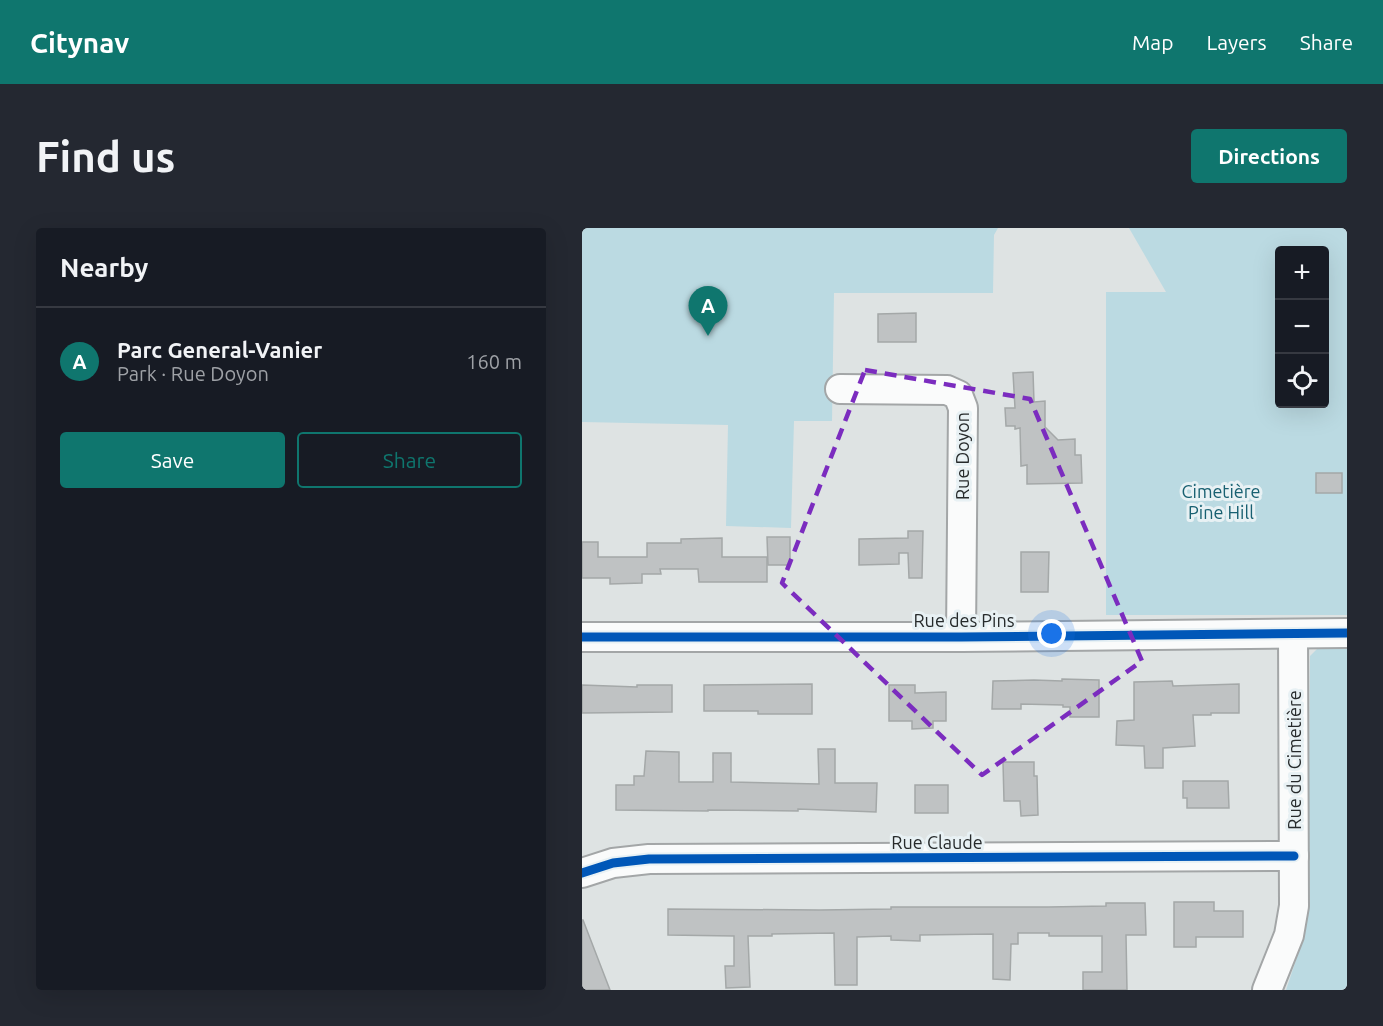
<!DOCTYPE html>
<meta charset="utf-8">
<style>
:root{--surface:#171b24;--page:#242831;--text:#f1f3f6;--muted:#9ea1a6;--line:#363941;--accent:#0f766e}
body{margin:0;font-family:Ubuntu,sans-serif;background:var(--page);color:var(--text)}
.controls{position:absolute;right:18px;top:18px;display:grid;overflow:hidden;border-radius:6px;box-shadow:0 6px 24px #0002}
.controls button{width:54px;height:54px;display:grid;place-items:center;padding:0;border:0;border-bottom:2px solid var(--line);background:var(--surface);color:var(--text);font:30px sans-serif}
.you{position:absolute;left:470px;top:406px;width:21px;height:21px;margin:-15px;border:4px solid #fff;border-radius:50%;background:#1a73e8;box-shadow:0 0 0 9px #1a73e833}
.badge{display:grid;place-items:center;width:39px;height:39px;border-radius:50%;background:var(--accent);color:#fff;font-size:20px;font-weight:700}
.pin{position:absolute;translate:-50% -50px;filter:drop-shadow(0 2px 3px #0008)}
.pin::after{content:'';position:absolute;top:32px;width:21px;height:18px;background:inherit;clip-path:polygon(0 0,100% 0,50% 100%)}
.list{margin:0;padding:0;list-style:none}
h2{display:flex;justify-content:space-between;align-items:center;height:78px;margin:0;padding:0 24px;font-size:26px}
h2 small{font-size:20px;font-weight:400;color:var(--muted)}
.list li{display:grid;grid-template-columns:39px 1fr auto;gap:18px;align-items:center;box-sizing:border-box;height:108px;padding:0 24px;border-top:2px solid var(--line)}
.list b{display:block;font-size:22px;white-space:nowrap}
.list p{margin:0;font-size:20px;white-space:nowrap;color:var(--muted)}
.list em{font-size:20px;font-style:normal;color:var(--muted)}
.actions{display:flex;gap:12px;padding:18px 24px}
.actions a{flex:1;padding:14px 0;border:2px solid var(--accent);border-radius:6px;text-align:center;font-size:21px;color:var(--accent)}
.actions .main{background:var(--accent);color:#fff}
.icon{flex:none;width:33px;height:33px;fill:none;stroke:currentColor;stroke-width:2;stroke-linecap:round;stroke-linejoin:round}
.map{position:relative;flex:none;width:765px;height:762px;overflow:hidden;border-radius:6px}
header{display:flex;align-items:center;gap:36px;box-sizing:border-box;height:84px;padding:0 30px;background:var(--accent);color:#fff}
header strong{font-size:28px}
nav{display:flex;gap:33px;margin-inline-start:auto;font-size:21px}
.intro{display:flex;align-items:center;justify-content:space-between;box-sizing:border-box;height:144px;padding:0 36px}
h1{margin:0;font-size:42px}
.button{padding:15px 27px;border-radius:6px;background:var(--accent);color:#fff;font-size:21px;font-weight:700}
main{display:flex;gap:36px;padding:0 36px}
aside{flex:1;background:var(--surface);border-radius:6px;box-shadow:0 6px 24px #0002}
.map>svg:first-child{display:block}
.green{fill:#bbdae2;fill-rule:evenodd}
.building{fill:#bfc2c3;stroke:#a4a8a8;stroke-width:1.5}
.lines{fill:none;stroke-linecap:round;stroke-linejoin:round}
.minor-casing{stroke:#a3a6a7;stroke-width:32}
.minor{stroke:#fafbfb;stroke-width:28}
.cycleway-casing{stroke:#e8f1f4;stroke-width:13}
.cycleway{stroke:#0057b8;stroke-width:9}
.marked{fill:none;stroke:#7b2cbf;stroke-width:4.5;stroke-dasharray:12 8;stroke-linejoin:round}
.labels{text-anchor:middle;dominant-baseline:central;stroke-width:6;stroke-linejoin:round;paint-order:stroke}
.street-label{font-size:18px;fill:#262a2b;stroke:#e8f1f4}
.park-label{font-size:18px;fill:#186071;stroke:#e8f1f4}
</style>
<header>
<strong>Citynav</strong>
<nav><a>Map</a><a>Layers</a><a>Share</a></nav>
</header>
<div class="intro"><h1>Find us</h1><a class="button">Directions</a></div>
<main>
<aside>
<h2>Nearby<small></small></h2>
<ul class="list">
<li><span class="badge">A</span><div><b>Parc General-Vanier</b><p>Park · Rue Doyon</p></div><em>160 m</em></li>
</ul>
<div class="actions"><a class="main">Save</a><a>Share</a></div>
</aside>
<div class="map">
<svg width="765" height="762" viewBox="0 0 765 762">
<rect width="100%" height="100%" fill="#dee3e3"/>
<!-- green -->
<g class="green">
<path d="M 0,0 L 416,0 L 412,7 L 411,65 L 252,65 L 250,193 L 212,193 L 209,300 L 144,298 L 146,197 L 0,194 Z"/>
<path d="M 547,0 L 765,0 L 765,387 L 524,387 L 524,64 L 584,64 ZM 698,22 L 742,22 L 742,176 L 698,176 Z"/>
<path d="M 735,421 L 765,421 L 765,762 L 704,762 L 720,714 L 726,686 L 728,428 Z"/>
</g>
<!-- building -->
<g class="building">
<path d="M 334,85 L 334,114 L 296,114 L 296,86 Z"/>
<path d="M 451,144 L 452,174 L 463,173 L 463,199 L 476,212 L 493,211 L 493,227 L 499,227 L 500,255 L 445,256 L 445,237 L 439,238 L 438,200 L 433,201 L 433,198 L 424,198 L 423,180 L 433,180 L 431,145 Z"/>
<rect x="734" y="245" width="26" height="20"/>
<path d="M 326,303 L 341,303 L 340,350 L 327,350 L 326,325 L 317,325 L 317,336 L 277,337 L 277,311 L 326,310 Z"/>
<path d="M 185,309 L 208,309 L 208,337 L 186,337 Z"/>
<path d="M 140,310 L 140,329 L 185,329 L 185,354 L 117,354 L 116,341 L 78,341 L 79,346 L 60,346 L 60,355 L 28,356 L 28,350 L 0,350 L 0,314 L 16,314 L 16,329 L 65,329 L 65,315 L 99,315 L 99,311 Z"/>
<path d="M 439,324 L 467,324 L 466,364 L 439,364 Z"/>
<path d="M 480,451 L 517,452 L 517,489 L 488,489 L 488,479 L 481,479 L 481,477 L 439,476 L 439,481 L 410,481 L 411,453 L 452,452 L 480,453 Z"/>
<path d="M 590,453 L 591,458 L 657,456 L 657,485 L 629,485 L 629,487 L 611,487 L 613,518 L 581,520 L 581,540 L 563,540 L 562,518 L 534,517 L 535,493 L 552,492 L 552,454 Z"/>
<path d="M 230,456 L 230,486 L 176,486 L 176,483 L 122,483 L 122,457 Z"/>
<path d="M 0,457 L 55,459 L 55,457 L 90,457 L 90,484 L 0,485 Z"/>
<path d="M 307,457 L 333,457 L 333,465 L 364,464 L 364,493 L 351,493 L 351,500 L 330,501 L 330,493 L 307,493 Z"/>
<path d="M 236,521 L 253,521 L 253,555 L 295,555 L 294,584 L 216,581 L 216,583 L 126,582 L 126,583 L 34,582 L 34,557 L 52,557 L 52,548 L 62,548 L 64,523 L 97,524 L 97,554 L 131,554 L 131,525 L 149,525 L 149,554 L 237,556 Z"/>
<path d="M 421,534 L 452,534 L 452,548 L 455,548 L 456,587 L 439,588 L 438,573 L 422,573 Z"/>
<path d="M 601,553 L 646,553 L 647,580 L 605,580 L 605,570 L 601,570 Z"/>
<rect x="333" y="557" width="33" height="28"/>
<path d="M 592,674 L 632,674 L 632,683 L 661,683 L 661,709 L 614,709 L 614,719 L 592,719 Z"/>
<path d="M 524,675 L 563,675 L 564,707 L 544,707 L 545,762 L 501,762 L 501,744 L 520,744 L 520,708 L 467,708 L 467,705 L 436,705 L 436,716 L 429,716 L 428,752 L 411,751 L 411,706 L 338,707 L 338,713 L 309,712 L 309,708 L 275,709 L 275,757 L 253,757 L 252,705 L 190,706 L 190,708 L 166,708 L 168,759 L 144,760 L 143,738 L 152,738 L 152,708 L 86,707 L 86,681 L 238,682 L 309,681 L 309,679 L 466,679 L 524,678 Z"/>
<path d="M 0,692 L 1,692 L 28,762 L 0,762 Z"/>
</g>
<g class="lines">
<defs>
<g id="minor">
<path d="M 258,161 L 365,162 L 376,167 L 381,180 L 379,409"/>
<path d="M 0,409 L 379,409 L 765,405"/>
<path d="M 0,645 L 31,635 L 67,631 L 712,628"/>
<path d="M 685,762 L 707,707 L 712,678 L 711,406"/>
</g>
</defs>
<!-- minor casing -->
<use href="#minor" class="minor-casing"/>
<!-- minor -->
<use href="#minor" class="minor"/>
<defs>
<g id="cycleway">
<path d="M 0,409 L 379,409 L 765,405"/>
<path d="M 0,645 L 31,635 L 67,631 L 712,628"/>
</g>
</defs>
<!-- cycleway casing -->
<use href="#cycleway" class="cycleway-casing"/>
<!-- cycleway -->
<use href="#cycleway" class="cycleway"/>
</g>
<!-- marked area -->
<path class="marked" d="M 283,142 L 448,171 L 560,433 L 400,547 L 200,355 Z"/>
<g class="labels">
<!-- street labels -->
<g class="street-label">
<text transform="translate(380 228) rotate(-90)">Rue Doyon</text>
<text x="382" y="392">Rue des Pins</text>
<text transform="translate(712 532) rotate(-90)">Rue du Cimetière</text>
<text x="355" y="614">Rue Claude</text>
</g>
<!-- park labels -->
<g class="park-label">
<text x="639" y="263">Cimetière<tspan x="639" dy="21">Pine Hill</tspan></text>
</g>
</g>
</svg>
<div class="controls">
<button>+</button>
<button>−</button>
<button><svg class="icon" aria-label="locate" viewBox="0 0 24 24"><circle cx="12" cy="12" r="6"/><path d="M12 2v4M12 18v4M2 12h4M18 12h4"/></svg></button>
</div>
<div class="you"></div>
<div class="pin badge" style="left:126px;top:108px">A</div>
</div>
</main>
